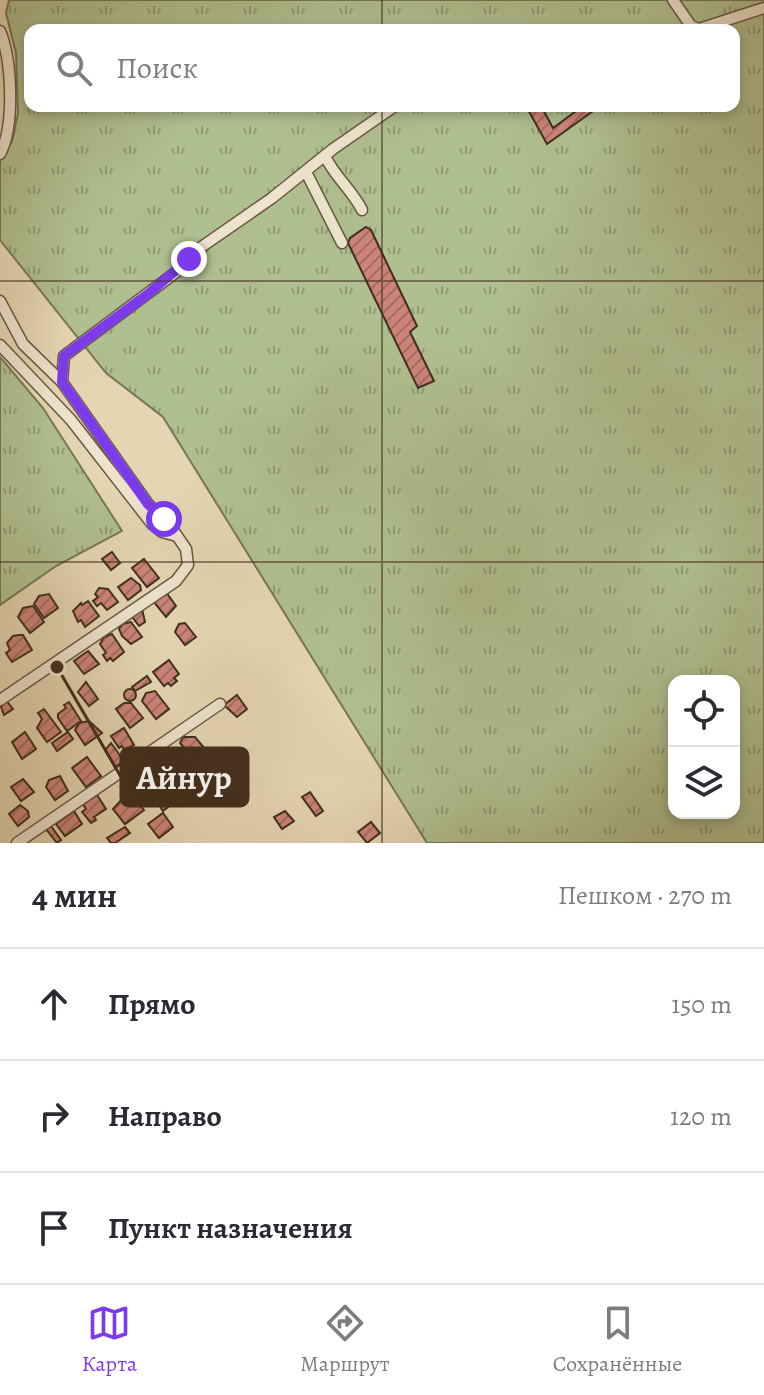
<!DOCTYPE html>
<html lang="ru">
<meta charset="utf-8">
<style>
:root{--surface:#fff;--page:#f2f2f3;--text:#2b2b33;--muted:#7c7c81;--line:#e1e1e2;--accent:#7c3aed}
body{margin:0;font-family:Alegreya,serif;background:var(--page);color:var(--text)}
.controls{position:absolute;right:24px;bottom:24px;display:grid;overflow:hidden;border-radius:16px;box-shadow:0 4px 12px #0003}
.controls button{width:72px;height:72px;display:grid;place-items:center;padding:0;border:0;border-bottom:2px solid var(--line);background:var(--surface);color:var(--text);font:40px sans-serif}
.stop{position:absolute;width:24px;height:24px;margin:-18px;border:6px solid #7c3aed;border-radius:50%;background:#fff}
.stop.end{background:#7c3aed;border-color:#fff;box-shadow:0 2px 8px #0008}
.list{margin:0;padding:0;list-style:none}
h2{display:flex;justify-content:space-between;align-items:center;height:104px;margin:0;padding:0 32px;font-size:34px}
h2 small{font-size:26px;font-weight:400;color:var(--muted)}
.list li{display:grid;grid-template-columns:52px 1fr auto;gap:24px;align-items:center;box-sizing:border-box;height:112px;padding:0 32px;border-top:2px solid var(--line)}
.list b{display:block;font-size:30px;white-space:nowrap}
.list em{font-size:26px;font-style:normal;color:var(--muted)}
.icon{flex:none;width:44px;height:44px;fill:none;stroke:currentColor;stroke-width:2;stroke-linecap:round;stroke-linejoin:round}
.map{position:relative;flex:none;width:764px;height:843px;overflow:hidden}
.search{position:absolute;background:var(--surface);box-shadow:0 4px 12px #0003;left:24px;right:24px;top:24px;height:88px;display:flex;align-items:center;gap:20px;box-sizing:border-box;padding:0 28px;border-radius:16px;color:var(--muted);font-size:30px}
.sheet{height:440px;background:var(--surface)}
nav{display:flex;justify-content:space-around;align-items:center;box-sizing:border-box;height:112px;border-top:2px solid var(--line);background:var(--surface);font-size:22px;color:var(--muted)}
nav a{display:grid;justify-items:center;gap:4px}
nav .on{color:var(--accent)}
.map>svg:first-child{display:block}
.grass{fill:url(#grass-tufts);stroke:#787656;stroke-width:2;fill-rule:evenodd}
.building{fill:url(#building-hatch);stroke:#412e1d;stroke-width:2}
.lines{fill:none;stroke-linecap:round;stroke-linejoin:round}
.minor-casing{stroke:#6a5842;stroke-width:13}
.minor{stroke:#eee4ce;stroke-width:10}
.route{stroke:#7c3aed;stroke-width:10}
.grid{fill:none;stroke:#412e1d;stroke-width:2;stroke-opacity:0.55}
.leader{fill:none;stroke:#412e1d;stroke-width:3}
.callout-dot{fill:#412e1d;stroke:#eee4ce;stroke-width:3}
.callout{fill:#412e1d;stroke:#412e1d;stroke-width:3}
.callout-label{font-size:34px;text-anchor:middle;font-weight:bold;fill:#fff}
</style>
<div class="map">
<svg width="764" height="843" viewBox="0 0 764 843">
<defs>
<pattern id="grass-tufts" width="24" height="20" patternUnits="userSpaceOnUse" patternTransform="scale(2)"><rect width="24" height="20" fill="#b0bf90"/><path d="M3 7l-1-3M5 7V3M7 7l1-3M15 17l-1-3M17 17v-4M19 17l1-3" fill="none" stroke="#919c75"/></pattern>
<pattern id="building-hatch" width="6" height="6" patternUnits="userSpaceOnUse" patternTransform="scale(2)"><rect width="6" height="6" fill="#cc8479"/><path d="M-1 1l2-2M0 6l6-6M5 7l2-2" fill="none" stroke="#a76c63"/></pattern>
</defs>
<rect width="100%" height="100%" fill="#e5d6b3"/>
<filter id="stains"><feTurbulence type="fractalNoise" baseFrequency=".0025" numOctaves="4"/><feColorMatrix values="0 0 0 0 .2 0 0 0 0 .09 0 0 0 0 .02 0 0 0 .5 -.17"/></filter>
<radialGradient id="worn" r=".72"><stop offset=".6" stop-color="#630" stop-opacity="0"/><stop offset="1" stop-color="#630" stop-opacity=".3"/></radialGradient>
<!-- grass -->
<g class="grass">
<path d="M 9,0 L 764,0 L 764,843 L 427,843 L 163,417 L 106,373 L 0,240 L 0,160 L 12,141 L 18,113 L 16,53 L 6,13 ZM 30,30 L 734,30 L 734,106 L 30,106 ZM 674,681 L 734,681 L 734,813 L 674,813 Z"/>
<path d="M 0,357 L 43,408 L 122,531 L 56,566 L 0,605 Z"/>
</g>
<!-- building -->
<g class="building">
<path d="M 526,106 L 541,106 L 553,128 L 583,106 L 600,106 L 547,144 Z"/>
<path d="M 366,227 L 371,230 L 417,326 L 410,332 L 434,381 L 418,388 L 348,243 L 350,238 Z"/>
<path d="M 112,552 L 120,563 L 111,570 L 102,559 Z"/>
<path d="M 144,559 L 159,578 L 147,587 L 132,568 Z"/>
<path d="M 131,578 L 140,585 L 141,590 L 128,600 L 118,587 Z"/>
<path d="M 99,588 L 108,589 L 118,602 L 107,610 L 101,603 L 97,606 L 93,601 L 98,597 L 95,594 Z"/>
<path d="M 166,592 L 176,606 L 166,617 L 153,601 Z"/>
<path d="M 49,594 L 58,608 L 44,618 L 34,604 L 39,596 Z"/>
<path d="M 88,601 L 99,616 L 85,627 L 81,620 L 78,622 L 73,611 L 81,603 L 82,605 Z"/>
<path d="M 33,606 L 44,622 L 30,633 L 18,617 L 23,608 Z"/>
<path d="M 142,609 L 145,622 L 139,626 L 130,614 Z"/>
<path d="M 131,622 L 142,637 L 131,644 L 122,636 L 119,629 L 123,624 Z"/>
<path d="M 185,623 L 196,637 L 185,645 L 175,632 L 179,624 Z"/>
<path d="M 112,634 L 124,652 L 113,661 L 110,658 L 107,661 L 103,655 L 106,653 L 100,644 L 104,637 Z"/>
<path d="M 19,635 L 23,635 L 32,650 L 12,662 L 6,653 L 10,650 L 7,643 L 13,636 Z"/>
<path d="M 88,651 L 99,664 L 84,674 L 74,661 Z"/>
<path d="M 169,660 L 179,674 L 174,678 L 177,681 L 171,686 L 168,683 L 164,686 L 153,672 Z"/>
<path d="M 147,676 L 151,682 L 135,691 L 132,687 Z"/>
<path d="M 86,682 L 98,699 L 89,706 L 78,692 Z"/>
<circle cx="130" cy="695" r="6"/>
<path d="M 155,691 L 169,709 L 156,719 L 142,701 L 146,693 Z"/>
<path d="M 237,695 L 247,709 L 237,717 L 224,705 Z"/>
<path d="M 6,700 L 13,709 L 4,715 L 0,704 Z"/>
<path d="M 69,702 L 81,721 L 67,731 L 58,718 L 58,714 L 66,708 L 64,705 Z"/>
<path d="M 124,703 L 131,703 L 143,718 L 130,728 L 116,709 Z"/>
<path d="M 44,709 L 61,732 L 47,742 L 37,728 L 42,719 L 38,713 Z"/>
<path d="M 89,721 L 102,733 L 85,745 L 75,730 L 79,723 Z"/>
<path d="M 124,728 L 134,745 L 125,751 L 122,746 L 119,748 L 111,736 Z"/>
<path d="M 25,732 L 36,749 L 22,759 L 12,742 Z"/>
<path d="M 68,732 L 73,739 L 57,751 L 52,743 Z"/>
<path d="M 183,737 L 195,737 L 205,749 L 194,759 L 180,743 Z"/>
<path d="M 111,743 L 124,761 L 115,767 L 105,750 Z"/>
<path d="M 87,757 L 101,776 L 86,787 L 72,768 Z"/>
<path d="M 60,776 L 68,791 L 55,800 L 46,787 L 49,780 Z"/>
<path d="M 23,779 L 34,792 L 21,801 L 11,787 Z"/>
<path d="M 166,786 L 177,800 L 163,811 L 159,805 L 168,798 L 161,790 Z"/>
<path d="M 310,792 L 323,811 L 316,816 L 302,797 Z"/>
<path d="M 97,795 L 106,809 L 94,817 L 96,820 L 91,823 L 82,812 L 86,809 L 83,804 Z"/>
<path d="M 132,795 L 144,810 L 125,824 L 113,809 L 124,797 Z"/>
<path d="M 20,805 L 28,811 L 29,817 L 18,826 L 9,814 Z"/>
<path d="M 74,811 L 82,824 L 65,836 L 56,824 Z"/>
<path d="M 285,811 L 294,821 L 282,829 L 274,817 Z"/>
<path d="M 163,813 L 173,827 L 159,838 L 148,824 Z"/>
<path d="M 371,822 L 380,833 L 367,843 L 358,832 Z"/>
<path d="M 51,826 L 61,840 L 57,843 L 46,829 Z"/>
<path d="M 125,827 L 130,833 L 115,843 L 111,843 L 107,838 Z"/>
</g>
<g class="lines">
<defs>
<g id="minor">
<path d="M 673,0 L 691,26 L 699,29 L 764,8"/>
<path d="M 0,31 C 12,60 15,126 0,154"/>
<path d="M 325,156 C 334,176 352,190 362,210"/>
<path d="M 306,172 L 342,243"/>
<path d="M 0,301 L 23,344 L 62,382 L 148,504 L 173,530 L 186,549 L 188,565 L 176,581 L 0,700"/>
<path d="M 0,345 L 71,420 L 152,524 L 162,532 L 177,536"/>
<path d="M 62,382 L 64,356 L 175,273 L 197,250 L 272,198 L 333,149 L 395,106"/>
<path d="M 17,843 L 220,704"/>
</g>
</defs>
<!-- minor casing -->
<use href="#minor" class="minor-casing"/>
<!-- minor -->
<use href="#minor" class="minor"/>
</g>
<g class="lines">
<!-- route -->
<path class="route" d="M 164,519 L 148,504 L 62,382 L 64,356 L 148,294 L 189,259"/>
</g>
<!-- grid -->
<path class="grid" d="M 382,0 L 382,30M 382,106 L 382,843M 0,281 L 764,281M 0,562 L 764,562"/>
<!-- callouts -->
<path class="leader" d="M57 667L121 777"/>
<circle class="callout-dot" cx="57" cy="667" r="8"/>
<rect class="callout" x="121" y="748" width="127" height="58" rx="8"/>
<g class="callout-label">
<text x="184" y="789">Айнур</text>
</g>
<rect width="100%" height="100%" filter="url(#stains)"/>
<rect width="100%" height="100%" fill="url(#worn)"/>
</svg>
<div class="controls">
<button><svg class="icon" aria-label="locate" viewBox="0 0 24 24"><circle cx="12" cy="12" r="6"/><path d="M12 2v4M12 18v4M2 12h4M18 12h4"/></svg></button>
<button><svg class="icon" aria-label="layers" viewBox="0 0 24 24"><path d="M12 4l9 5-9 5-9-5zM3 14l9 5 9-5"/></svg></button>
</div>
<div class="stop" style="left:164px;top:519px"></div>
<div class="stop end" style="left:189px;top:259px"></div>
<div class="search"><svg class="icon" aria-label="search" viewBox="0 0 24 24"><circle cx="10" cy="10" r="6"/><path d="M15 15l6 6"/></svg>Поиск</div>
</div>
<section class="sheet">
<h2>4 мин<small>Пешком · 270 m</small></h2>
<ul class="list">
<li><svg class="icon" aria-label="ahead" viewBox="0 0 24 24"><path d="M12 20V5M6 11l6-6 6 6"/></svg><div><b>Прямо</b></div><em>150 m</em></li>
<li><svg class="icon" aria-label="right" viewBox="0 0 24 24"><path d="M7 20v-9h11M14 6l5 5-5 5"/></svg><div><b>Направо</b></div><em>120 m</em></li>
<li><svg class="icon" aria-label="arrive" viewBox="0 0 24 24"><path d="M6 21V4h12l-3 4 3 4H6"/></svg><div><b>Пункт назначения</b></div></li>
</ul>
</section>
<nav>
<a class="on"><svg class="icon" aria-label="map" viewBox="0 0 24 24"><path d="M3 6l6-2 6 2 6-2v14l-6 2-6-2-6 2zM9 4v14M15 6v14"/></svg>Карта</a>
<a><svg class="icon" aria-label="directions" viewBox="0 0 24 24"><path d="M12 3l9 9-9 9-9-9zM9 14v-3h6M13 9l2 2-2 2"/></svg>Маршрут</a>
<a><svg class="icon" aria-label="saved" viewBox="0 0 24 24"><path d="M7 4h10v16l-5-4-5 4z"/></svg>Сохранённые</a>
</nav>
